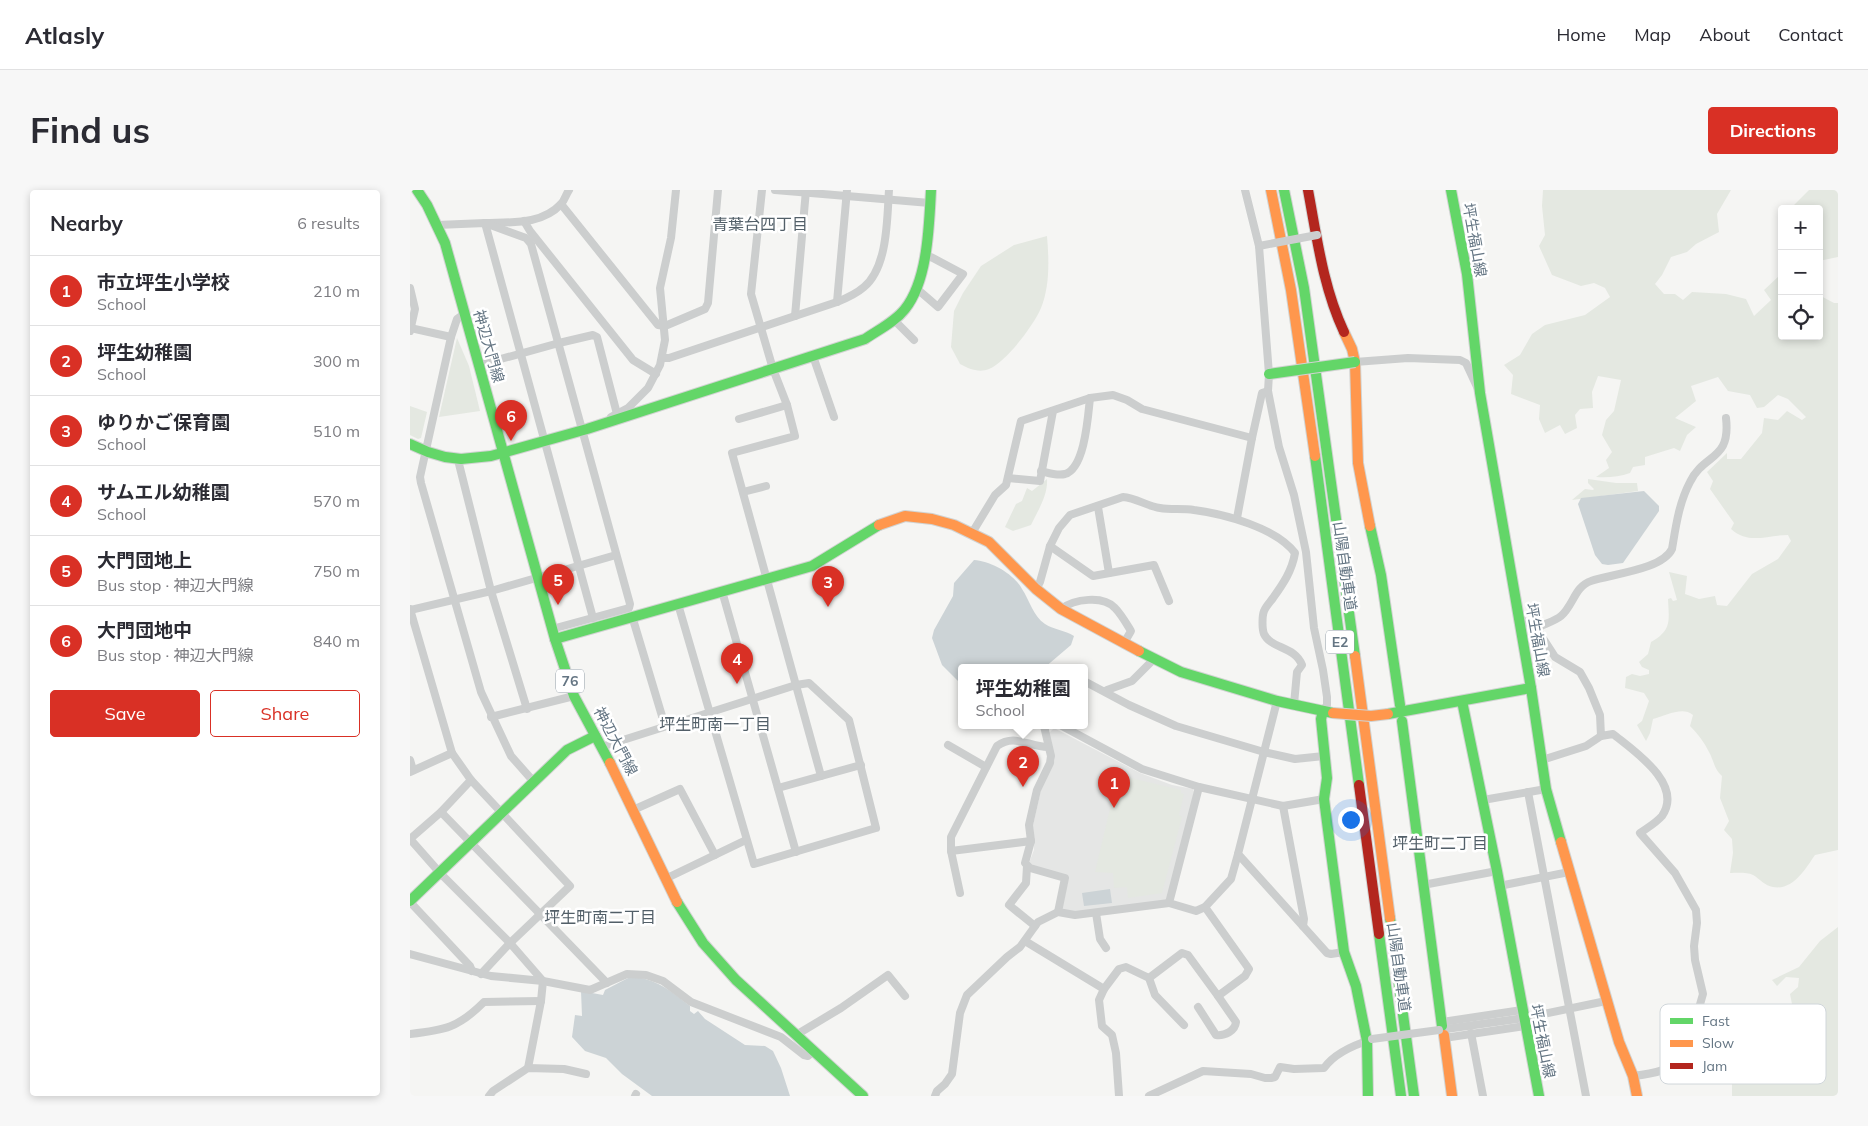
<!DOCTYPE html>
<meta charset="utf-8">
<style>
:root{--surface:#fff;--page:#f7f7f7;--text:#2b2b33;--muted:#7c7c81;--line:#e1e1e2;--accent:#d93025}
body{margin:0;font-family:Mulish,"Noto Sans JP",sans-serif;background:var(--page);color:var(--text)}
.controls{position:absolute;right:15px;top:15px;display:grid;overflow:hidden;border-radius:5px;box-shadow:0 2px 8px #0003}
.controls button{width:45px;height:45px;display:grid;place-items:center;padding:0;border:0;border-bottom:1px solid var(--line);background:var(--surface);color:var(--text);font:25px sans-serif}
.you{position:absolute;left:940px;top:629px;width:18px;height:18px;margin:-12px;border:4px solid #fff;border-radius:50%;background:#1a73e8;box-shadow:0 0 0 8px #1a73e833}
.badge{display:grid;place-items:center;width:32px;height:32px;border-radius:50%;background:var(--accent);color:#fff;font-size:16px;font-weight:700}
.pin{position:absolute;translate:-50% -41px;filter:drop-shadow(0 1px 2px #0008)}
.pin::after{content:'';position:absolute;top:26px;width:18px;height:15px;background:inherit;clip-path:polygon(0 0,100% 0,50% 100%)}
.popup{position:absolute;left:548px;top:474px;width:130px;height:65px;box-sizing:border-box;display:grid;place-content:center;border-radius:5px;background:var(--surface);filter:drop-shadow(0 1px 4px #0005);font-size:16px;white-space:nowrap;color:var(--muted)}
.popup b{font-size:19px;color:var(--text)}
.popup::after{content:'';position:absolute;left:50%;top:100%;margin-left:-10px;border:10px solid transparent;border-top-color:var(--surface)}
.list{margin:0;padding:0;list-style:none}
h2{display:flex;justify-content:space-between;align-items:center;height:65px;margin:0;padding:0 20px;font-size:21px}
h2 small{font-size:16px;font-weight:400;color:var(--muted)}
.list li{display:grid;grid-template-columns:32px 1fr auto;gap:15px;align-items:center;box-sizing:border-box;height:70px;padding:0 20px;border-top:1px solid var(--line)}
.list b{display:block;font-size:19px;white-space:nowrap}
.list p{margin:0;font-size:16px;white-space:nowrap;color:var(--muted)}
.list em{font-size:16px;font-style:normal;color:var(--muted)}
.actions{display:flex;gap:10px;padding:15px 20px}
.actions a{flex:1;padding:11px 0;border:1px solid var(--accent);border-radius:5px;text-align:center;font-size:18px;color:var(--accent)}
.actions .main{background:var(--accent);color:#fff}
.icon{flex:none;width:28px;height:28px;fill:none;stroke:currentColor;stroke-width:2;stroke-linecap:round;stroke-linejoin:round}
.map{position:relative;flex:none;width:1428px;height:906px;overflow:hidden;border-radius:5px}
header{display:flex;align-items:center;gap:30px;box-sizing:border-box;height:70px;padding:0 25px;background:var(--surface);border-bottom:1px solid var(--line)}
header strong{font-size:24px}
nav{display:flex;gap:28px;margin-inline-start:auto;font-size:18px}
.intro{display:flex;align-items:center;justify-content:space-between;box-sizing:border-box;height:120px;padding:0 30px}
h1{margin:0;font-size:35px}
.button{padding:12px 22px;border-radius:5px;background:var(--accent);color:#fff;font-size:18px;font-weight:700}
main{display:flex;gap:30px;padding:0 30px}
aside{flex:1;background:var(--surface);border-radius:5px;box-shadow:0 2px 8px #0003}
.map>svg:first-child{display:block}
.built{fill:#e5e6e5}
.green{fill:#e4e8e1}
.water{fill:#ccd3d6}
.lines{fill:none;stroke-linecap:round;stroke-linejoin:round}
.fast-casing{stroke:#d1d3d2;stroke-width:12}
.slow-casing{stroke:#d1d3d2;stroke-width:12}
.jam-casing{stroke:#d1d3d2;stroke-width:12}
.street{stroke:#cccece;stroke-width:8}
.fast{stroke:#63d668;stroke-width:10}
.slow{stroke:#ff974d;stroke-width:10}
.jam{stroke:#b3261e;stroke-width:10}
.fast-bridge-casing{stroke:#d1d3d2;stroke-width:12;stroke-linecap:butt}
.slow-bridge-casing{stroke:#d1d3d2;stroke-width:12;stroke-linecap:butt}
.street-bridge{stroke:#cccece;stroke-width:8}
.fast-bridge{stroke:#63d668;stroke-width:10}
.slow-bridge{stroke:#ff974d;stroke-width:10}
.labels{text-anchor:middle;dominant-baseline:central;stroke-width:5;stroke-linejoin:round;paint-order:stroke}
.shield{fill:#fff;stroke:#929ea8;stroke-width:1}
.shield-label{font-size:14px;font-weight:bold;fill:#647583}
.street-label{font-size:15px;fill:#647583;stroke:#fff}
.neighbourhood-label{font-size:16px;fill:#525f68;stroke:#fff}
.key{fill:#fff;stroke:#d0d6da;stroke-width:1}
.key-label{font-size:14px;fill:#647583}
</style>
<header>
<strong>Atlasly</strong>
<nav><a>Home</a><a>Map</a><a>About</a><a>Contact</a></nav>
</header>
<div class="intro"><h1>Find us</h1><a class="button">Directions</a></div>
<main>
<aside>
<h2>Nearby<small>6 results</small></h2>
<ul class="list">
<li><span class="badge">1</span><div><b>市立坪生小学校</b><p>School</p></div><em>210 m</em></li>
<li><span class="badge">2</span><div><b>坪生幼稚園</b><p>School</p></div><em>300 m</em></li>
<li><span class="badge">3</span><div><b>ゆりかご保育園</b><p>School</p></div><em>510 m</em></li>
<li><span class="badge">4</span><div><b>サムエル幼稚園</b><p>School</p></div><em>570 m</em></li>
<li><span class="badge">5</span><div><b>大門団地上</b><p>Bus stop · 神辺大門線</p></div><em>750 m</em></li>
<li><span class="badge">6</span><div><b>大門団地中</b><p>Bus stop · 神辺大門線</p></div><em>840 m</em></li>
</ul>
<div class="actions"><a class="main">Save</a><a>Share</a></div>
</aside>
<div class="map">
<svg width="1428" height="906" viewBox="0 0 1428 906">
<rect width="100%" height="100%" fill="#f5f5f3"/>
<!-- built -->
<path class="built" d="M 644,538 L 730,583 L 762,595 L 783,599 L 784,602 L 758,711 L 666,722 L 654,721 L 652,718 L 659,686 L 621,677 L 619,673 L 624,660 L 623,635 L 631,600 L 645,570 L 639,543 Z"/>
<!-- green -->
<g class="green">
<path d="M 1133,0 L 1321,0 L 1307,24 L 1309,42 L 1286,54 L 1277,62 L 1261,67 L 1252,85 L 1245,94 L 1254,104 L 1265,104 L 1273,110 L 1282,102 L 1316,104 L 1336,109 L 1344,126 L 1361,110 L 1354,100 L 1369,86 L 1372,87 L 1372,146 L 1409,146 L 1409,105 L 1424,113 L 1428,113 L 1428,660 L 1405,665 C 1396,678 1383,701 1363,697 C 1355,696 1350,689 1343,685 C 1337,682 1326,683 1320,683 L 1323,663 L 1322,649 L 1314,640 L 1319,631 L 1310,608 L 1312,586 C 1304,579 1304,571 1299,562 C 1294,552 1288,544 1280,536 L 1283,525 C 1272,516 1256,526 1243,529 L 1240,543 L 1236,551 L 1227,535 L 1232,531 L 1239,511 L 1234,503 L 1215,498 L 1216,487 L 1222,484 L 1230,486 L 1239,484 L 1239,480 L 1232,477 L 1229,472 L 1238,464 L 1241,452 C 1262,440 1259,431 1258,409 L 1261,408 L 1263,411 L 1267,410 L 1259,382 L 1277,386 L 1275,404 L 1289,409 L 1305,406 L 1307,415 L 1317,416 L 1342,384 L 1368,369 L 1381,351 L 1378,345 C 1356,345 1339,355 1321,339 L 1324,333 L 1300,299 L 1303,291 L 1297,282 L 1317,263 L 1317,269 L 1331,269 L 1352,243 L 1354,228 L 1368,230 L 1377,221 L 1392,230 L 1396,227 L 1378,209 L 1368,205 L 1354,217 L 1347,218 L 1340,205 L 1318,201 L 1308,187 L 1281,196 L 1286,211 L 1265,228 L 1286,237 L 1277,245 L 1270,261 L 1264,258 L 1235,267 L 1235,275 L 1223,277 L 1220,283 C 1209,287 1197,288 1186,287 L 1199,278 L 1196,270 L 1202,262 L 1192,245 L 1196,230 L 1204,221 L 1211,190 L 1188,186 L 1182,202 L 1183,218 L 1170,219 L 1165,225 L 1167,238 L 1155,244 L 1150,235 L 1135,243 L 1129,229 L 1130,215 L 1101,204 L 1103,185 L 1094,175 L 1110,165 L 1122,144 L 1135,135 L 1175,125 L 1200,107 L 1195,98 L 1184,93 L 1171,96 L 1142,85 L 1129,56 L 1135,45 L 1132,16 Z"/>
<path d="M 1399,0 L 1428,0 L 1428,67 L 1409,71 L 1409,19 L 1380,19 Z"/>
<path d="M 637,46 C 639,70 640,95 631,118 C 624,135 596,172 579,179 C 569,183 559,179 550,174 L 541,157 L 544,121 L 553,103 L 571,76 L 604,55 Z"/>
<path d="M 47,148 L 59,176 L 70,221 L 29,227 Z"/>
<path d="M 0,216 L 17,222 L 11,248 L 8,249 L 0,245 Z"/>
<path d="M 637,289 C 638,306 628,320 621,335 L 603,341 L 595,337 L 606,314 L 612,311 L 617,298 L 622,301 Z"/>
<path d="M 1178,289 L 1206,293 L 1227,293 L 1228,301 L 1162,310 L 1175,299 L 1183,300 L 1184,299 L 1178,293 Z"/>
<path d="M 708,585 L 771,600 L 771,603 L 774,604 L 769,625 L 772,627 L 752,703 L 718,708 L 717,697 L 704,698 L 703,683 L 685,682 Z"/>
<path d="M 1428,737 L 1428,906 L 1322,906 L 1322,884 L 1294,881 L 1292,861 L 1314,853 L 1324,869 L 1340,859 L 1339,838 L 1353,833 L 1371,853 L 1379,854 L 1398,831 L 1382,814 L 1380,804 L 1388,797 L 1389,788 L 1376,787 L 1367,796 L 1362,790 L 1389,777 L 1410,751 Z"/>
</g>
<!-- water -->
<g class="water">
<path d="M 1234,301 L 1249,316 L 1249,321 L 1213,373 L 1198,375 L 1192,374 L 1185,365 L 1168,314 L 1171,308 Z"/>
<path d="M 564,370 C 581,371 604,384 612,399 C 620,411 623,426 635,434 C 644,440 655,440 664,446 L 661,455 L 634,478 L 552,478 L 552,495 L 532,475 L 522,448 L 524,440 L 543,406 L 544,393 Z"/>
<path d="M 700,699 L 702,713 L 674,716 L 672,703 Z"/>
<path d="M 226,787 C 250,791 262,802 280,816 L 280,821 L 284,824 L 288,821 L 295,829 L 335,855 L 355,856 L 363,861 L 371,878 L 380,906 L 242,906 L 212,884 L 196,868 L 175,861 L 162,847 L 165,825 L 172,826 L 171,801 L 193,805 L 195,800 L 218,788 Z"/>
</g>
<g class="lines">
<defs>
<g id="fast">
<path d="M 7,0 L 17,15 L 35,53 L 145,449 L 164,506 L 200,573"/>
<path d="M 874,0 L 894,98 L 945,466"/>
<path d="M 1041,0 L 1057,84 L 1070,203 L 1121,498 L 1136,599 L 1151,652"/>
<path d="M 0,254 L 18,262 L 35,267 L 51,269 L 81,266 L 177,239 L 455,149 C 468,140 485,132 495,119 C 518,90 519,36 521,0"/>
<path d="M 905,266 L 949,595"/>
<path d="M 960,336 L 971,385 L 990,515"/>
<path d="M 145,449 L 402,376 L 469,335"/>
<path d="M 729,461 L 771,482 L 867,511 L 923,523"/>
<path d="M 1052,511 L 1087,681 L 1129,906"/>
<path d="M 913,521 L 911,529 L 917,588 L 914,609 L 934,762 L 946,796 L 957,851 L 958,906"/>
<path d="M 978,524 L 1121,498"/>
<path d="M 992,531 L 1032,836"/>
<path d="M 0,711 L 157,560 L 185,546"/>
<path d="M 267,712 L 293,753 L 326,790 L 453,906"/>
<path d="M 980,728 L 1004,906"/>
<path d="M 969,744 L 991,906"/>
</g>
<g id="slow">
<path d="M 861,0 L 881,100 L 905,266"/>
<path d="M 934,142 L 942,159 L 945,172 L 948,273 L 960,336"/>
<path d="M 469,335 L 495,326 L 522,329 L 544,335 L 579,352 L 626,399 L 651,419 L 729,461"/>
<path d="M 945,466 L 980,728"/>
<path d="M 200,573 L 267,712"/>
<path d="M 1151,652 L 1209,852 L 1223,886 L 1227,906"/>
<path d="M 1034,845 L 1042,906"/>
</g>
<g id="jam">
<path d="M 898,0 C 907,48 913,97 934,142"/>
<path d="M 949,595 L 969,744"/>
</g>
</defs>
<!-- fast casing -->
<use href="#fast" class="fast-casing"/>
<!-- slow casing -->
<use href="#slow" class="slow-casing"/>
<!-- jam casing -->
<use href="#jam" class="jam-casing"/>
<!-- street -->
<g class="street">
<path d="M 159,0 C 156,4 155,10 151,14 C 132,35 101,32 75,33 L 183,428"/>
<path d="M 352,0 L 341,104 L 363,179 L 377,215 L 385,246 L 322,263 L 411,586"/>
<path d="M 365,0 L 520,13"/>
<path d="M 835,0 L 849,56 L 859,184 L 858,201 L 869,257 L 884,305 L 896,362 L 904,438 L 913,480 L 917,507 L 917,515 L 913,521"/>
<path d="M 151,14 L 248,135 L 255,136 L 295,119 L 298,113 L 308,0"/>
<path d="M 114,31 L 120,41 L 223,170 L 246,184"/>
<path d="M 27,35 L 75,33 L 116,48 L 121,54 L 220,414 L 219,418 L 142,439"/>
<path d="M 0,98 L 5,119 L 0,141"/>
<path d="M 506,98 L 528,117 L 553,84 L 521,67 L 514,65"/>
<path d="M 427,112 L 437,0"/>
<path d="M 54,124 L 47,129 L 41,147 L 10,287 L 11,293 L 71,502 L 101,566 L 124,592"/>
<path d="M 385,126 L 396,0"/>
<path d="M 484,130 L 504,150"/>
<path d="M 0,138 L 41,147"/>
<path d="M 403,166 L 424,227"/>
<path d="M 252,168 L 259,168 L 427,112 C 437,108 446,104 454,97 C 478,77 477,28 479,0"/>
<path d="M 945,172 L 998,168 L 1050,170 L 1056,173 L 1069,201"/>
<path d="M 69,175 L 149,153 L 183,145 L 187,147 L 207,224"/>
<path d="M 201,227 L 218,218 L 238,198 L 250,175 L 255,150 L 250,98 L 261,48 L 266,0"/>
<path d="M 329,229 L 377,215"/>
<path d="M 48,270 L 81,401 L 117,519"/>
<path d="M 631,281 C 639,283 647,286 655,284 C 675,278 678,226 680,208"/>
<path d="M 598,288 L 630,291 L 643,221"/>
<path d="M 333,302 L 356,296"/>
<path d="M 688,317 L 699,383"/>
<path d="M 827,328 L 842,248 L 852,203 L 858,201"/>
<path d="M 562,343 L 585,305 L 596,295 L 611,231 L 680,208 L 703,205 L 717,210 L 732,219 L 842,248"/>
<path d="M 640,356 L 683,386 L 744,375 L 759,411"/>
<path d="M 626,399 L 630,392 L 640,356 L 649,338 L 660,325 L 713,307 C 726,308 737,316 750,318 C 761,320 773,318 784,320 C 815,324 866,338 885,363 C 882,381 873,394 863,408 C 860,412 856,416 854,421 C 852,426 852,439 854,444 C 861,459 885,456 892,475 L 887,482 L 884,514"/>
<path d="M 312,401 L 386,662"/>
<path d="M 0,419 L 42,563 L 61,590 L 160,696 L 100,753 L 71,784"/>
<path d="M 651,419 C 664,409 693,405 705,418 C 711,424 716,433 721,441 L 714,453"/>
<path d="M 0,420 L 81,401 L 206,365"/>
<path d="M 222,426 L 255,536"/>
<path d="M 1109,429 L 1125,436 L 1145,467 L 1170,482 L 1179,498 L 1190,525 L 1191,546 L 1203,544 C 1224,561 1274,594 1252,626 C 1246,633 1237,638 1230,643 L 1265,683 L 1286,720 L 1287,733 L 1284,756 L 1285,770 L 1293,804 L 1276,863 C 1265,880 1242,884 1223,886"/>
<path d="M 1125,436 L 1127,438 C 1134,434 1145,431 1151,426 C 1163,416 1165,396 1181,391 C 1201,384 1252,380 1262,359 C 1266,335 1269,313 1280,292 C 1294,263 1321,271 1316,228"/>
<path d="M 674,491 L 719,515 L 766,536 L 854,562 L 885,569 L 914,566"/>
<path d="M 696,502 L 697,500 L 722,491 L 744,469"/>
<path d="M 867,511 L 828,664 L 917,763 L 921,764 L 934,762"/>
<path d="M 81,527 L 164,506"/>
<path d="M 634,536 L 641,566 L 640,573 L 627,600 L 619,635 L 621,651 L 615,673 L 620,678 L 655,688 L 648,722"/>
<path d="M 652,536 L 732,579 L 789,597 L 873,616 L 914,609"/>
<path d="M 538,555 L 576,577"/>
<path d="M 191,557 C 256,536 321,516 386,495 L 399,493 L 439,530 L 466,638 L 344,674 L 268,414"/>
<path d="M 0,570 L 3,580"/>
<path d="M 1132,570 L 1176,556 L 1191,546"/>
<path d="M 0,582 L 42,563"/>
<path d="M 61,590 L 31,622 L 0,649 L 30,683 L 100,753 L 133,791 L 131,811 L 118,878"/>
<path d="M 789,597 L 759,713 L 786,721 L 795,717 L 821,689 L 828,664"/>
<path d="M 368,598 L 451,575"/>
<path d="M 1118,602 L 1176,906"/>
<path d="M 1073,610 L 1136,599"/>
<path d="M 873,616 L 894,729 L 893,736"/>
<path d="M 223,620 L 270,599 L 305,665"/>
<path d="M 31,622 L 197,793"/>
<path d="M 541,661 L 621,651"/>
<path d="M 617,676 L 616,693 L 599,715 L 625,736"/>
<path d="M 255,689 L 336,650"/>
<path d="M 1013,695 L 1087,681"/>
<path d="M 1089,696 L 1159,682"/>
<path d="M 550,703 L 541,661 L 541,647 L 587,556 C 605,543 618,557 638,557"/>
<path d="M 0,712 L 60,776 L 62,781"/>
<path d="M 686,723 L 690,749 L 696,758"/>
<path d="M 615,751 L 694,799 L 709,779 L 716,777 L 739,788 L 745,805 L 774,835"/>
<path d="M 0,764 L 81,786 L 133,791 L 180,800 L 217,784 L 236,785 L 253,791 L 281,812 L 371,847 L 394,865 L 398,866 L 404,861"/>
<path d="M 739,788 L 772,763 L 778,765 L 808,806"/>
<path d="M 694,799 L 689,810 L 692,836 L 702,845 L 706,863 L 709,906"/>
<path d="M 788,817 L 806,845 C 815,846 825,841 826,832 L 808,806 L 835,786 L 839,779 L 795,717"/>
<path d="M 1032,832 L 1112,820"/>
<path d="M 1029,840 L 1114,828 L 1196,811"/>
<path d="M 1061,843 L 1073,906"/>
<path d="M 0,844 C 35,840 48,838 74,812 L 131,811"/>
<path d="M 386,845 L 431,818 L 478,785 L 495,806"/>
<path d="M 1034,848 L 1115,836"/>
<path d="M 79,906 L 83,901 L 118,878 L 154,879 L 176,884"/>
<path d="M 225,906 L 226,904"/>
<path d="M 525,906 L 527,901 L 535,894 L 542,884 L 550,823 L 557,805 L 597,767 L 610,757 L 628,732 L 648,722 L 665,725 L 759,713"/>
<path d="M 739,906 L 793,881 L 841,884 L 855,888 L 861,888 L 865,887 L 870,877 L 884,879 L 914,878 C 924,864 944,855 960,850"/>
</g>
<!-- fast -->
<use href="#fast" class="fast"/>
<!-- slow -->
<use href="#slow" class="slow"/>
<!-- jam -->
<use href="#jam" class="jam"/>
<defs>
<path id="fast-bridge" d="M 859,184 L 945,172"/>
<path id="slow-bridge" d="M 923,523 L 961,526 L 978,524"/>
</defs>
<!-- fast-bridge casing -->
<use href="#fast-bridge" class="fast-bridge-casing"/>
<!-- slow-bridge casing -->
<use href="#slow-bridge" class="slow-bridge-casing"/>
<!-- street-bridge -->
<g class="street-bridge">
<path d="M 849,56 L 907,45"/>
<path d="M 962,849 L 1029,840"/>
</g>
<!-- fast-bridge -->
<use href="#fast-bridge" class="fast-bridge"/>
<!-- slow-bridge -->
<use href="#slow-bridge" class="slow-bridge"/>
</g>
<g class="labels">
<!-- shield labels -->
<g class="shield">
<rect x="916" y="440.5" width="28" height="23" rx="4"/>
<rect x="146" y="479.5" width="28" height="23" rx="4"/>
</g>
<g class="shield-label">
<text x="930" y="452">E2</text>
<text x="160" y="491">76</text>
</g>
<!-- street labels -->
<g class="street-label">
<text transform="translate(1065 50) rotate(80)">坪生福山線</text>
<text transform="translate(79 156) rotate(74)">神辺大門線</text>
<text transform="translate(935 376) rotate(82)">山陽自動車道</text>
<text transform="translate(1128 450) rotate(80)">坪生福山線</text>
<text transform="translate(206 551) rotate(62)">神辺大門線</text>
<text transform="translate(989 777) rotate(82)">山陽自動車道</text>
<text transform="translate(1133 851) rotate(79)">坪生福山線</text>
</g>
<!-- neighbourhood labels -->
<g class="neighbourhood-label">
<text x="350" y="34">青葉台四丁目</text>
<text x="305" y="534">坪生町南一丁目</text>
<text x="1030" y="653">坪生町二丁目</text>
<text x="190" y="727">坪生町南二丁目</text>
</g>
</g>
<!-- legend -->
<rect x="1250" y="814" width="166" height="80" rx="8" class="key"/>
<rect x="1260" y="828" width="23" height="6" fill="#63d668"/>
<rect x="1260" y="850" width="23" height="7" fill="#ff974d"/>
<rect x="1260" y="873" width="23" height="6" fill="#b3261e"/>
<g class="key-label">
<text x="1292" y="836">Fast</text>
<text x="1292" y="858">Slow</text>
<text x="1292" y="881">Jam</text>
</g>
</svg>
<div class="controls">
<button>+</button>
<button>−</button>
<button><svg class="icon" aria-label="locate" viewBox="0 0 24 24"><circle cx="12" cy="12" r="6"/><path d="M12 2v4M12 18v4M2 12h4M18 12h4"/></svg></button>
</div>
<div class="you"></div>
<div class="pin badge" style="left:704px;top:618px">1</div>
<div class="pin badge" style="left:613px;top:597px">2</div>
<div class="popup"><b>坪生幼稚園</b>School</div>
<div class="pin badge" style="left:418px;top:417px">3</div>
<div class="pin badge" style="left:327px;top:494px">4</div>
<div class="pin badge" style="left:148px;top:415px">5</div>
<div class="pin badge" style="left:101px;top:251px">6</div>
</div>
</main>
